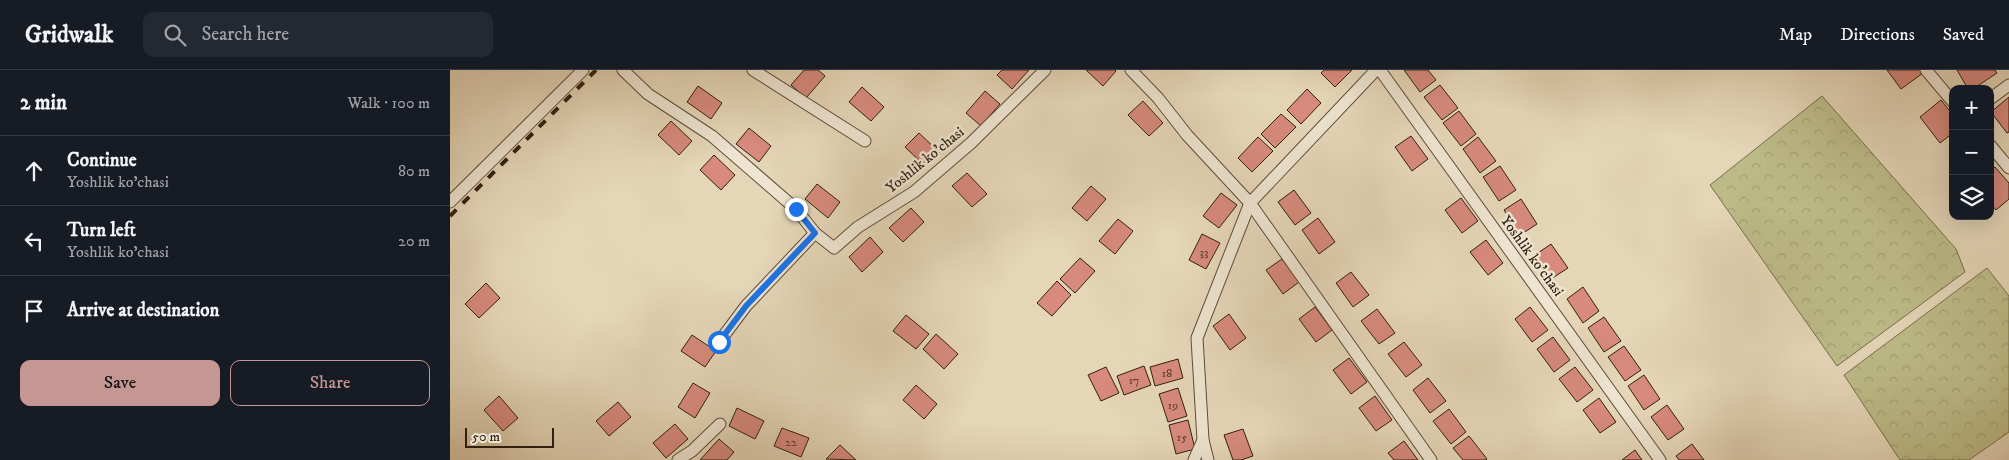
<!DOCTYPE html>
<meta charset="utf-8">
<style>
:root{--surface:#171b24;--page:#242831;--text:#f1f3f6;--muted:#9ea1a6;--line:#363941;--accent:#c59692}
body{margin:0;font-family:"IM FELL DW Pica",serif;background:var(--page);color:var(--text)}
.controls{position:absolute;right:15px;top:15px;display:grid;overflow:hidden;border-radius:10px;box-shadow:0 5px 20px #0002}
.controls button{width:45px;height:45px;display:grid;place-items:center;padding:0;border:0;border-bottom:1px solid var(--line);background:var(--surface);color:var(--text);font:25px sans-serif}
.scale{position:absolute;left:15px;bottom:12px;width:89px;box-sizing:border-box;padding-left:5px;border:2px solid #312010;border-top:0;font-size:14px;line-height:18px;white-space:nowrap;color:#312010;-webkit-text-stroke:4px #eee4d1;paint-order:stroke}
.stop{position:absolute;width:15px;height:15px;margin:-11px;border:4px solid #1a73e8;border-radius:50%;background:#fff}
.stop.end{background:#1a73e8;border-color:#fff;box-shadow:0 1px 5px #0008}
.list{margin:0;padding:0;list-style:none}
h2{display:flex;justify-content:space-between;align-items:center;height:65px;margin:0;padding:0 20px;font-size:21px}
h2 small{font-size:16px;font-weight:400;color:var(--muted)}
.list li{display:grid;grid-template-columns:32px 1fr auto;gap:15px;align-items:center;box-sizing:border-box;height:70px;padding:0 20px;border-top:1px solid var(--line)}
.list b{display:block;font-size:19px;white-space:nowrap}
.list p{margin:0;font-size:16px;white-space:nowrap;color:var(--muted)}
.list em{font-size:16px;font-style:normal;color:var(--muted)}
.actions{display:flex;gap:10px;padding:15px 20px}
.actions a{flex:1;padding:11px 0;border:1px solid var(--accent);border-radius:10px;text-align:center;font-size:18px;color:var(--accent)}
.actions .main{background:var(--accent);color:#111}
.icon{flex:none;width:28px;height:28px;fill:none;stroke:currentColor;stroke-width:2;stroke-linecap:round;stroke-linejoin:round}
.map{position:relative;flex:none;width:1559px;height:390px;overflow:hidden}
header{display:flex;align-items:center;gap:30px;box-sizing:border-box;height:70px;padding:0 25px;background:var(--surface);border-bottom:1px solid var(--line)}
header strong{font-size:24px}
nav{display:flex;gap:28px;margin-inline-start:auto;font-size:18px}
.search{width:350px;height:45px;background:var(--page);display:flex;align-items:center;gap:12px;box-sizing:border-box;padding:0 18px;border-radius:10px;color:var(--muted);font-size:19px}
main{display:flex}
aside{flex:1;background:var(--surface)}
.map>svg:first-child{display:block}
.forest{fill:url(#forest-crowns);stroke:#776e4c}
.building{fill:#d78a7d;stroke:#312010}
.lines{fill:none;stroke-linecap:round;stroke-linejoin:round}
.minor-casing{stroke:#5e4e3a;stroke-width:13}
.minor{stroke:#eee4d1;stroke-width:11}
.rail{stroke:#312010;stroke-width:4;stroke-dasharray:9 9;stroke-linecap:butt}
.route{stroke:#1a73e8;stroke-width:6}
.labels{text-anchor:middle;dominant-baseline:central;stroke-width:5;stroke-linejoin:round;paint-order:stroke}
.number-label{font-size:12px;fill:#5a3a2b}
.street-label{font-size:15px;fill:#312010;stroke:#eee4d1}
</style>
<header>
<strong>Gridwalk</strong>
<div class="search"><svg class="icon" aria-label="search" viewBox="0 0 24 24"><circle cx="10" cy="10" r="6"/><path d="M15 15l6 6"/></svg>Search here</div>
<nav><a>Map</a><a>Directions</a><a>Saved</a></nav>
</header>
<main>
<aside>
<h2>2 min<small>Walk · 100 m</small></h2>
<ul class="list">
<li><svg class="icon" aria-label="ahead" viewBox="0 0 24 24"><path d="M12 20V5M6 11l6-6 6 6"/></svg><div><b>Continue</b><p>Yoshlik ko'chasi</p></div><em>80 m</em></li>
<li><svg class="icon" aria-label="left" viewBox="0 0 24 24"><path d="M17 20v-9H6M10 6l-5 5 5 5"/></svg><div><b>Turn left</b><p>Yoshlik ko'chasi</p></div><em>20 m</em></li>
<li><svg class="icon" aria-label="arrive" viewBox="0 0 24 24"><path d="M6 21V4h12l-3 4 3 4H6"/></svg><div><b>Arrive at destination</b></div></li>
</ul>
<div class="actions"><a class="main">Save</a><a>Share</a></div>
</aside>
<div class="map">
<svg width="1559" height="390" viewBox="0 0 1559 390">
<defs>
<pattern id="forest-crowns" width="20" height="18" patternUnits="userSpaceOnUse" patternTransform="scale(1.25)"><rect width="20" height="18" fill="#bdbc89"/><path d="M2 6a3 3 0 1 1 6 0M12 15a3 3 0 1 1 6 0" fill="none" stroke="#a3a175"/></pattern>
</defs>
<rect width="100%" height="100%" fill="#e5d6b8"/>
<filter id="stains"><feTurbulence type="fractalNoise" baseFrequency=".004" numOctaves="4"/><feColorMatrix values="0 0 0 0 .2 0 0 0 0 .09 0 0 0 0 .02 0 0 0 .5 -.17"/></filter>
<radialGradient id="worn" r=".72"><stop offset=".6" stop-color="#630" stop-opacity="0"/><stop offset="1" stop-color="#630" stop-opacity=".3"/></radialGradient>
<!-- forest -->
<g class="forest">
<path d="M 1372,26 L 1506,179 L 1515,202 L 1387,296 L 1260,115 Z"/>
<path d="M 1537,198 L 1559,226 L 1559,362 L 1519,390 L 1450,390 L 1394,305 Z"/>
</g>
<!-- building -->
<g class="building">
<path d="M 354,0 L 368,0 L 375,6 L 356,28 L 341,15 Z"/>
<path d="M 552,0 L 579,0 L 562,19 L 547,5 Z"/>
<path d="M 636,0 L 665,0 L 666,1 L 653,16 Z"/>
<path d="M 874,0 L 902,0 L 885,17 L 871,3 Z"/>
<path d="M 954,0 L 978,0 L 986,10 L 970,22 Z"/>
<path d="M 1437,0 L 1470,0 L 1473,3 L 1451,19 Z"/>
<path d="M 1507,0 L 1545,0 L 1547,3 L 1523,19 L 1518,19 Z"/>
<path d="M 990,15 L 1008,38 L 992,50 L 974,27 Z"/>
<path d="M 248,16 L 272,33 L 261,49 L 237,32 Z"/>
<path d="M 412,17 L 434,37 L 421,51 L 399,32 Z"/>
<path d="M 857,19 L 871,33 L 851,54 L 837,40 Z"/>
<path d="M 535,21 L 550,34 L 531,56 L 516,43 Z"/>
<path d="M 1559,27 L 1559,62 L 1557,63 L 1541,42 Z"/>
<path d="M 1491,30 L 1503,45 L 1503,63 L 1490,73 L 1470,47 Z"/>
<path d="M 693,31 L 713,53 L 699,66 L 678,45 Z"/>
<path d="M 1009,41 L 1026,64 L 1011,76 L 993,53 Z"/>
<path d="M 831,44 L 846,57 L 825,78 L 811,64 Z"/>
<path d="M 221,51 L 242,71 L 229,85 L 208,65 Z"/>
<path d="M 299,58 L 321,76 L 309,92 L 286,74 Z"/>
<path d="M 469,63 L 490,83 L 476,97 L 455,77 Z"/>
<path d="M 961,66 L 978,89 L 962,101 L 945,77 Z"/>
<path d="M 808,67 L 823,81 L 802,102 L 788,88 Z"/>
<path d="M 1028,67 L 1046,91 L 1030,103 L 1013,79 Z"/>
<path d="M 264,85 L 285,105 L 271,120 L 250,100 Z"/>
<path d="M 1050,96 L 1066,120 L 1049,131 L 1033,107 Z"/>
<path d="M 1545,97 L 1559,113 L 1559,129 L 1546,140 L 1540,133 L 1540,101 Z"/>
<path d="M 517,103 L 537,124 L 522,137 L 502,116 Z"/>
<path d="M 367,114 L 390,132 L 378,148 L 355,129 Z"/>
<path d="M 641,116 L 656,129 L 637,151 L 622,138 Z"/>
<path d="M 844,120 L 861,143 L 845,155 L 828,132 Z"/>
<path d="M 771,123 L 787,135 L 769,158 L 753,146 Z"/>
<path d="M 1011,128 L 1028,151 L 1012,163 L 995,140 Z"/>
<path d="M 1071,129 L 1087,154 L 1070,165 L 1054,140 Z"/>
<path d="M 461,138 L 474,152 L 453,172 L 439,158 Z"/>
<path d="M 868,148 L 885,172 L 869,184 L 852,160 Z"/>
<path d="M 668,149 L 683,161 L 665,184 L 649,171 Z"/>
<path d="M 752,164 L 770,173 L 756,199 L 739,190 Z"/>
<path d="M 420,167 L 433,182 L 412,202 L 399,187 Z"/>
<path d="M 1036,170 L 1053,193 L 1038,205 L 1020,182 Z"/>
<path d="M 1101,174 L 1118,198 L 1101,209 L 1085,185 Z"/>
<path d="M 630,188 L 645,201 L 625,223 L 610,209 Z"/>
<path d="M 832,189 L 849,212 L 833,224 L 816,200 Z"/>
<path d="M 901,202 L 919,225 L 903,237 L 886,213 Z"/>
<path d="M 607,211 L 621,225 L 602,246 L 587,233 Z"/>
<path d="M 36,213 L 50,228 L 29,248 L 15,234 Z"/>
<path d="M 1133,217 L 1149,241 L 1133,253 L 1117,229 Z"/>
<path d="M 865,237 L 882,260 L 866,272 L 849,249 Z"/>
<path d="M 1080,237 L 1098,260 L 1082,272 L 1065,249 Z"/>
<path d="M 927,239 L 945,263 L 929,274 L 911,251 Z"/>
<path d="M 779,244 L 796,268 L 780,280 L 763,256 Z"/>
<path d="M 456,245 L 479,264 L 466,279 L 443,261 Z"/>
<path d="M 1154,247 L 1171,271 L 1154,282 L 1138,258 Z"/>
<path d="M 486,264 L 508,284 L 494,299 L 473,279 Z"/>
<path d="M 242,265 L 266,281 L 255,297 L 231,281 Z"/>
<path d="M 1103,267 L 1120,290 L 1104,302 L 1087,279 Z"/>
<path d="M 954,272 L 972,295 L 956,307 L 938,284 Z"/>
<path d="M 1174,276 L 1191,300 L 1175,311 L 1158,287 Z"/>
<path d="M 899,288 L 917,312 L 901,324 L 883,300 Z"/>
<path d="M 728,289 L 733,308 L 705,316 L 700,297 Z"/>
<path d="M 694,296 L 701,315 L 674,325 L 667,306 Z"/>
<path d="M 656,297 L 669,323 L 651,331 L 638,305 Z"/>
<path d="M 1125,297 L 1143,320 L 1127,332 L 1109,309 Z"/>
<path d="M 1194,305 L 1210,329 L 1194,340 L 1178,316 Z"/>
<path d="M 978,308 L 996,331 L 980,343 L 963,320 Z"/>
<path d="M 243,313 L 260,323 L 245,348 L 228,337 Z"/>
<path d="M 466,315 L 487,334 L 474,349 L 453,330 Z"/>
<path d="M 728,318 L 737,346 L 718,352 L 709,324 Z"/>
<path d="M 49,326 L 68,348 L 53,361 L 34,340 Z"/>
<path d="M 925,326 L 942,350 L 926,361 L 909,338 Z"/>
<path d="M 1149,328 L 1166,352 L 1150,363 L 1133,340 Z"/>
<path d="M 168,332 L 181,347 L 159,366 L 146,351 Z"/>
<path d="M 1217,335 L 1234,359 L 1218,370 L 1201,347 Z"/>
<path d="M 287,338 L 314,351 L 305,369 L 279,356 Z"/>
<path d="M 999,339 L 1016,362 L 1001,374 L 983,351 Z"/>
<path d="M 738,350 L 745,379 L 726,384 L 719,355 Z"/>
<path d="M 225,354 L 238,369 L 216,388 L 203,373 Z"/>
<path d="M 332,358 L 359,368 L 351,387 L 324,376 Z"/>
<path d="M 793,359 L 803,386 L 791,390 L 783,390 L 774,365 Z"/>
<path d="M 1019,366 L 1037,389 L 1036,390 L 1013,390 L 1003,378 Z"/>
<path d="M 269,369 L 284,382 L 277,390 L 250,390 Z"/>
<path d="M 954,371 L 968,390 L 944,390 L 938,383 Z"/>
<path d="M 1242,374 L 1254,390 L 1229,390 L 1226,386 Z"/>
<path d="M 390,375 L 406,390 L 376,389 Z"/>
<path d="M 1185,380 L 1192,390 L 1172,390 Z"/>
</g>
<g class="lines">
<defs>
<g id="minor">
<path d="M 173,0 L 198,24 L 262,66 L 346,139 L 365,163 L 384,178 L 408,157 L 464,122 L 521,73 L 595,0"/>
<path d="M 303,0 L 415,71"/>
<path d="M 681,0 L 708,28 L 737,65 L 800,133 L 981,390"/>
<path d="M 930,0 L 1210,390"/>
<path d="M 1476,0 L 1503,32"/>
<path d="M 1540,29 L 1559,15"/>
<path d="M 1540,75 L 1559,98"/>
<path d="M 0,132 L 133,0"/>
<path d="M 269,272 L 296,236 L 365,163"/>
<path d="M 228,390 L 242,381 L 270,354"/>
<path d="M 744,390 L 753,370"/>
<path d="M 758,390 L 753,370 L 747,268 L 800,133 L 926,0"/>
</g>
</defs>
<!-- minor casing -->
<use href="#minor" class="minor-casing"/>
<!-- minor -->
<use href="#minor" class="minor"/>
<!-- rail -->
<path class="rail" d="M 0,146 L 146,0"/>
</g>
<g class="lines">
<!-- route -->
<path class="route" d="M 269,272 L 296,236 L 365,163 L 346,139"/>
</g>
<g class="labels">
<!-- number labels -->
<g class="number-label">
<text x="754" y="182">33</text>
<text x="717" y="303">18</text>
<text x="684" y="310">17</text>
<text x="723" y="335">19</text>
<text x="732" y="367">15</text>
<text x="341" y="372">22</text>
</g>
<!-- street labels -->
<g class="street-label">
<text transform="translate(475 90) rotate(-39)">Yoshlik ko'chasi</text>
<text transform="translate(1082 186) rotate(54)">Yoshlik ko'chasi</text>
</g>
</g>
<rect width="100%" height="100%" filter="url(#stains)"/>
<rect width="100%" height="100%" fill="url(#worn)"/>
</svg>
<div class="controls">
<button>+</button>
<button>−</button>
<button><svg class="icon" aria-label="layers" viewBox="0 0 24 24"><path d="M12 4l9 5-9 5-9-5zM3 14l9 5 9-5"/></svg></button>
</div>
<div class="scale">50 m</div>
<div class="stop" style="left:269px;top:272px"></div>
<div class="stop end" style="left:346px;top:139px"></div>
</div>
</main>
